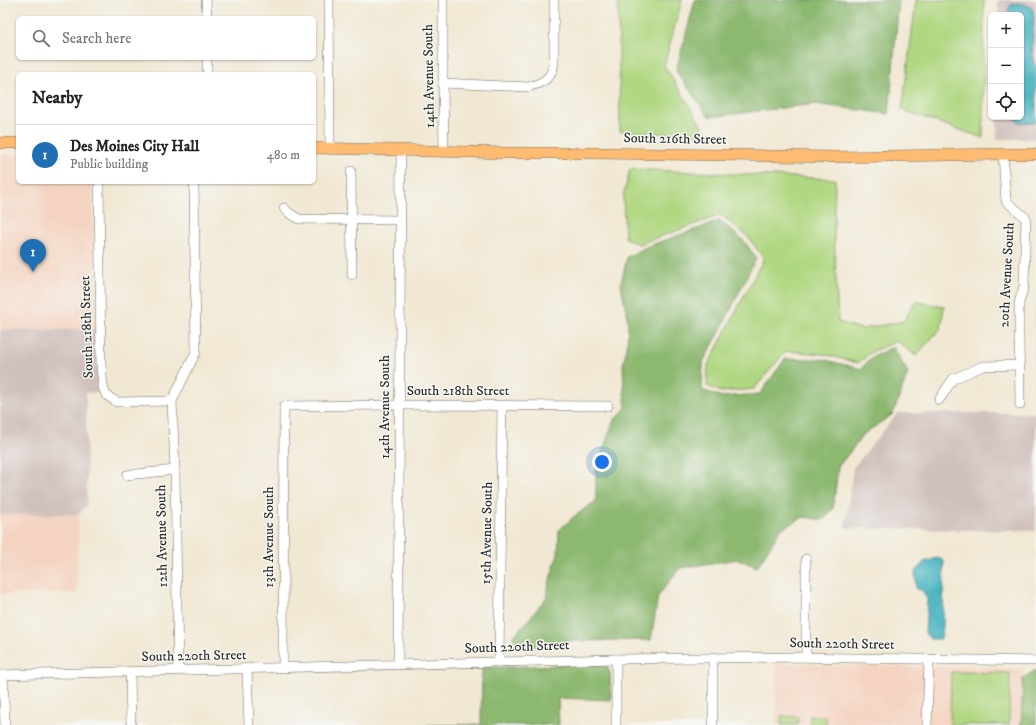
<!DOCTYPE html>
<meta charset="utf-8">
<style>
:root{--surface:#fff;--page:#f2f2f2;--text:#222;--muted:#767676;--line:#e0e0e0;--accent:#1f6fb2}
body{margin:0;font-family:"IM FELL DW Pica",serif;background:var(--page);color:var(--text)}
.controls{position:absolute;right:12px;top:12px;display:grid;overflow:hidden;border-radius:6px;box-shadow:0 1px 3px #0004}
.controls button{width:36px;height:36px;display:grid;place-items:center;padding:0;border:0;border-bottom:1px solid var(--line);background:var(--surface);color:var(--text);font:20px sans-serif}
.you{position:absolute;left:602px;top:462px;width:14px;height:14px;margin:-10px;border:3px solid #fff;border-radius:50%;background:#1a73e8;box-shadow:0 0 0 6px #1a73e833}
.badge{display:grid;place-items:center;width:26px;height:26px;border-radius:50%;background:var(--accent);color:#fff;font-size:13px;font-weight:700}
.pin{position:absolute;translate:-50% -33px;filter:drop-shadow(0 1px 2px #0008)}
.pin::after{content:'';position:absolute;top:21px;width:14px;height:12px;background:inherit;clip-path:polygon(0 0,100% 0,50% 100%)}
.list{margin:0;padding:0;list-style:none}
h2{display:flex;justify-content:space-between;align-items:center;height:52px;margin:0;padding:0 16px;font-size:17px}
h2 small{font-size:13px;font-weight:400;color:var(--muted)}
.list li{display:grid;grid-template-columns:26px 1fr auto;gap:12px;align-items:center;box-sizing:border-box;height:60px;padding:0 16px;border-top:1px solid var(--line)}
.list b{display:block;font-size:15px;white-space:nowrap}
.list p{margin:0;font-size:13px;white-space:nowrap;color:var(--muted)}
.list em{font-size:13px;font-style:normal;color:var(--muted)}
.icon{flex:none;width:22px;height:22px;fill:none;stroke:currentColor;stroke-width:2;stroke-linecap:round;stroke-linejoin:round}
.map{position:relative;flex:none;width:1036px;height:725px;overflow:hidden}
.search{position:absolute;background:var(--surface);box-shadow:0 1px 3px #0004;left:16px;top:16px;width:300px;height:44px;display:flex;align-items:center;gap:10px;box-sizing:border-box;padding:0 14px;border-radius:6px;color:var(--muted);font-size:15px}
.panel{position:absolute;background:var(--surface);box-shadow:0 1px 3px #0004;left:16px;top:72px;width:300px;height:112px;border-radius:6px}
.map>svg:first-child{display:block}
.built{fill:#f4d3c0}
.industrial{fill:#d0c0bc}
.green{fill:#b0d781;stroke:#6e8156}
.forest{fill:#8cb86f;stroke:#5c724d}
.water{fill:#45b3bf;stroke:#386f75}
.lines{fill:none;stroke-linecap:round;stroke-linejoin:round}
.minor-casing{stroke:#706d66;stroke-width:10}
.major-casing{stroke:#706d66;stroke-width:12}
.minor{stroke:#fff;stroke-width:9}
.major{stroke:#febb71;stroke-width:11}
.labels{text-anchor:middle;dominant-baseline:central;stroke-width:3;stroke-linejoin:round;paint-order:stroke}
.street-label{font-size:14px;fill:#2b2b2b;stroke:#f6f6f2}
</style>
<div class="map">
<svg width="1036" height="725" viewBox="0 0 1036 725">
<rect width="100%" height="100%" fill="#f6f6f2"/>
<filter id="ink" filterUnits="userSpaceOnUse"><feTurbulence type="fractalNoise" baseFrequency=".025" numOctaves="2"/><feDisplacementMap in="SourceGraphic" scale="8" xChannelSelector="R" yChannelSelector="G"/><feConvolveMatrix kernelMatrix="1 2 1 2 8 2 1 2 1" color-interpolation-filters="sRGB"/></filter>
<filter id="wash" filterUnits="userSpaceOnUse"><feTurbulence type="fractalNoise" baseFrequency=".012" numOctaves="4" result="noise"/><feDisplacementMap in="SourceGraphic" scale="16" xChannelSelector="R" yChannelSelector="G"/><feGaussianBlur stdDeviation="0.9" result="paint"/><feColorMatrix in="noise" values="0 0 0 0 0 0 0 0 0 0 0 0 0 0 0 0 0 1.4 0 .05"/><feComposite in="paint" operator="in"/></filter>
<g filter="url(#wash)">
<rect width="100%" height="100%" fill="#f1e8d3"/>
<!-- built -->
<g class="built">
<path d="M 0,154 L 18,154 L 18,182 L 92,182 L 96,329 L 0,330 Z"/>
<path d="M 79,514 L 77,593 L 0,594 L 0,515 Z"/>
<path d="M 776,664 L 1023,668 L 1021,725 L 776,725 Z"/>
</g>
<!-- industrial -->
<g class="industrial">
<path d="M 998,0 L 1036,0 L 1036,139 L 997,139 L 997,117 L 1021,117 L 1021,15 L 998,15 Z"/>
<path d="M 1036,274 L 1036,390 L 1034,393 Z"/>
<path d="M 96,329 L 98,392 L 86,393 L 87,505 L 79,514 L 0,515 L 0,330 Z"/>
<path d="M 898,413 L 1036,413 L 1036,531 L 845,528 L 853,468 Z"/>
</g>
<!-- green -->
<g class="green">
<path d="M 618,0 L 682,0 L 664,65 L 687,102 L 708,136 L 620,131 Z"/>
<path d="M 916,0 L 984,0 L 983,138 L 902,110 Z"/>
<path d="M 630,169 L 835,179 L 834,233 L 838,322 L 862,329 L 904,321 L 915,301 L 944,307 L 941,328 L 916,356 L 897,341 L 873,351 L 858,363 L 823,354 L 786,351 L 754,389 L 721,392 L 707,386 L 708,365 L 764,258 L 747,236 L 721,215 L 639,244 L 625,238 L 623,197 Z"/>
<path d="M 951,672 L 1010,673 L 1009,725 L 950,725 Z"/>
<path d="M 781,716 L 798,717 L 798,725 L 781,725 Z"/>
<rect x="810" y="716" width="16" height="9"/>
</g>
<!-- forest -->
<g class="forest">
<path d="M 695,0 L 899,0 L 889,114 L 815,104 L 709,117 L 676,71 Z"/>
<path d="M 720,221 L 745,242 L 756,258 L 718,335 L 703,362 L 702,390 L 722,397 L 760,394 L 785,359 L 822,359 L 861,369 L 872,357 L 893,347 L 908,373 L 893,414 L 864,434 L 838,467 L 833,509 L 823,520 L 803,517 L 781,529 L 757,567 L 738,559 L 680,568 L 658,596 L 651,640 L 565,641 L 523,649 L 512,637 L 525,624 L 546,598 L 551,576 L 558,554 L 559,530 L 576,515 L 596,501 L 596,469 L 614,420 L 626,408 L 624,391 L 623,365 L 627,347 L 628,322 L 621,284 L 627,257 L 648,246 Z"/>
<path d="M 590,664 L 606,665 L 610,673 L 611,700 L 558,698 L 559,725 L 427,725 L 481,725 L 482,668 Z"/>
<path d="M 1036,670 L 1036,725 L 1021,725 L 1023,678 Z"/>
</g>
<!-- water -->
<g class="water">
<path d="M 1017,3 C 1026,4 1032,5 1034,14 L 1032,53 L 1033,60 L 1036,67 L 1036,122 L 1020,123 L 1013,117 L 1021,117 L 1021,15 L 1007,15 L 1009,8 L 1012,4 Z"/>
<path d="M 937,558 L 944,561 L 943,628 L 941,639 L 930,639 L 925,633 L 927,599 L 922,590 L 916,589 L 915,572 L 924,562 Z"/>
</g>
</g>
<g filter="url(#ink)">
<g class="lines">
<defs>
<g id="minor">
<path d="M 206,0 L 207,18"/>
<path d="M 329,0 L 330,148"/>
<path d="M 443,0 L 443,83 L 444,151"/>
<path d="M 207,58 L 207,74"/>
<path d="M 443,83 L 528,87 C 543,83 552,78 554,63 L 554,0"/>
<path d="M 1003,154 L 1006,201 L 1026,218 L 1024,286 L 1019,303 L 1019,339 L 1020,405"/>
<path d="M 351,171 L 352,275"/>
<path d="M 99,182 L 101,365 L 103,387 L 106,395 L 117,402 L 172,401"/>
<path d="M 284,208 L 289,213 L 299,219 L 401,220"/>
<path d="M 939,400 L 953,379 L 983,366 L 1020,365"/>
<path d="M 127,475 L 175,470"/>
<path d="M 713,657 L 713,725"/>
<path d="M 806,657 L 806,559"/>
<path d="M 499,662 L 502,405"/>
<path d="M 398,665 L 401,150"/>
<path d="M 283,668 L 284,406 L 399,405 L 608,406"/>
<path d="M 247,669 L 249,725"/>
<path d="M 178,671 L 175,470 L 172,401 L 196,352 L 194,182"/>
<path d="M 130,672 L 131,725"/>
<path d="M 0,675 L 616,659 L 791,657 L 1036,661"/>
<path d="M 3,675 L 5,725"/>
<path d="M 616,725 L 616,659"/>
<path d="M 927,725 L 929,659"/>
</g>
<g id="major">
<path d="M 0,143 L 18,143"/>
<path d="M 314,148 L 508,153 L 597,153 L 837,157 L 1003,154 L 1036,154"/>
</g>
</defs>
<!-- minor casing -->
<use href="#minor" class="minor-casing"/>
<!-- major casing -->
<use href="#major" class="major-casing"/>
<!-- minor -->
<use href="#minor" class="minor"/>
<!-- major -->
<use href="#major" class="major"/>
</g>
</g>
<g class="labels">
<!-- street labels -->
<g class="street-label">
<text transform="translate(429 76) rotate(-91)">14th Avenue South</text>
<text transform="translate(675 139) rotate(1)">South 216th Street</text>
<text transform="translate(1007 275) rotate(-87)">20th Avenue South</text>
<text transform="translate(87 327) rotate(-92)">South 218th Street</text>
<text x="458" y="391">South 218th Street</text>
<text transform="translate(385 407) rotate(-90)">14th Avenue South</text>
<text transform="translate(487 533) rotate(-89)">15th Avenue South</text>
<text transform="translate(162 536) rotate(-91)">12th Avenue South</text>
<text transform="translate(269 537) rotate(-90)">13th Avenue South</text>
<text transform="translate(842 644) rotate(1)">South 220th Street</text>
<text transform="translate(517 647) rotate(-2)">South 220th Street</text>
<text transform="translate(194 656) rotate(-1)">South 220th Street</text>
</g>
</g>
</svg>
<div class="controls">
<button>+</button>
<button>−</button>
<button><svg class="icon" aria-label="locate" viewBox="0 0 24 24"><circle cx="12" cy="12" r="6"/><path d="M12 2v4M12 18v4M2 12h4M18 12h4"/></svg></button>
</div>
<div class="you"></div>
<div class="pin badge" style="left:33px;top:272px">1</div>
<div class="search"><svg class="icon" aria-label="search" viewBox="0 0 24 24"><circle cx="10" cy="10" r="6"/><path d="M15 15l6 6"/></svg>Search here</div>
<section class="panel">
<h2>Nearby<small></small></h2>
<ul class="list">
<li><span class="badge">1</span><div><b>Des Moines City Hall</b><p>Public building</p></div><em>480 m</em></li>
</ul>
</section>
</div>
